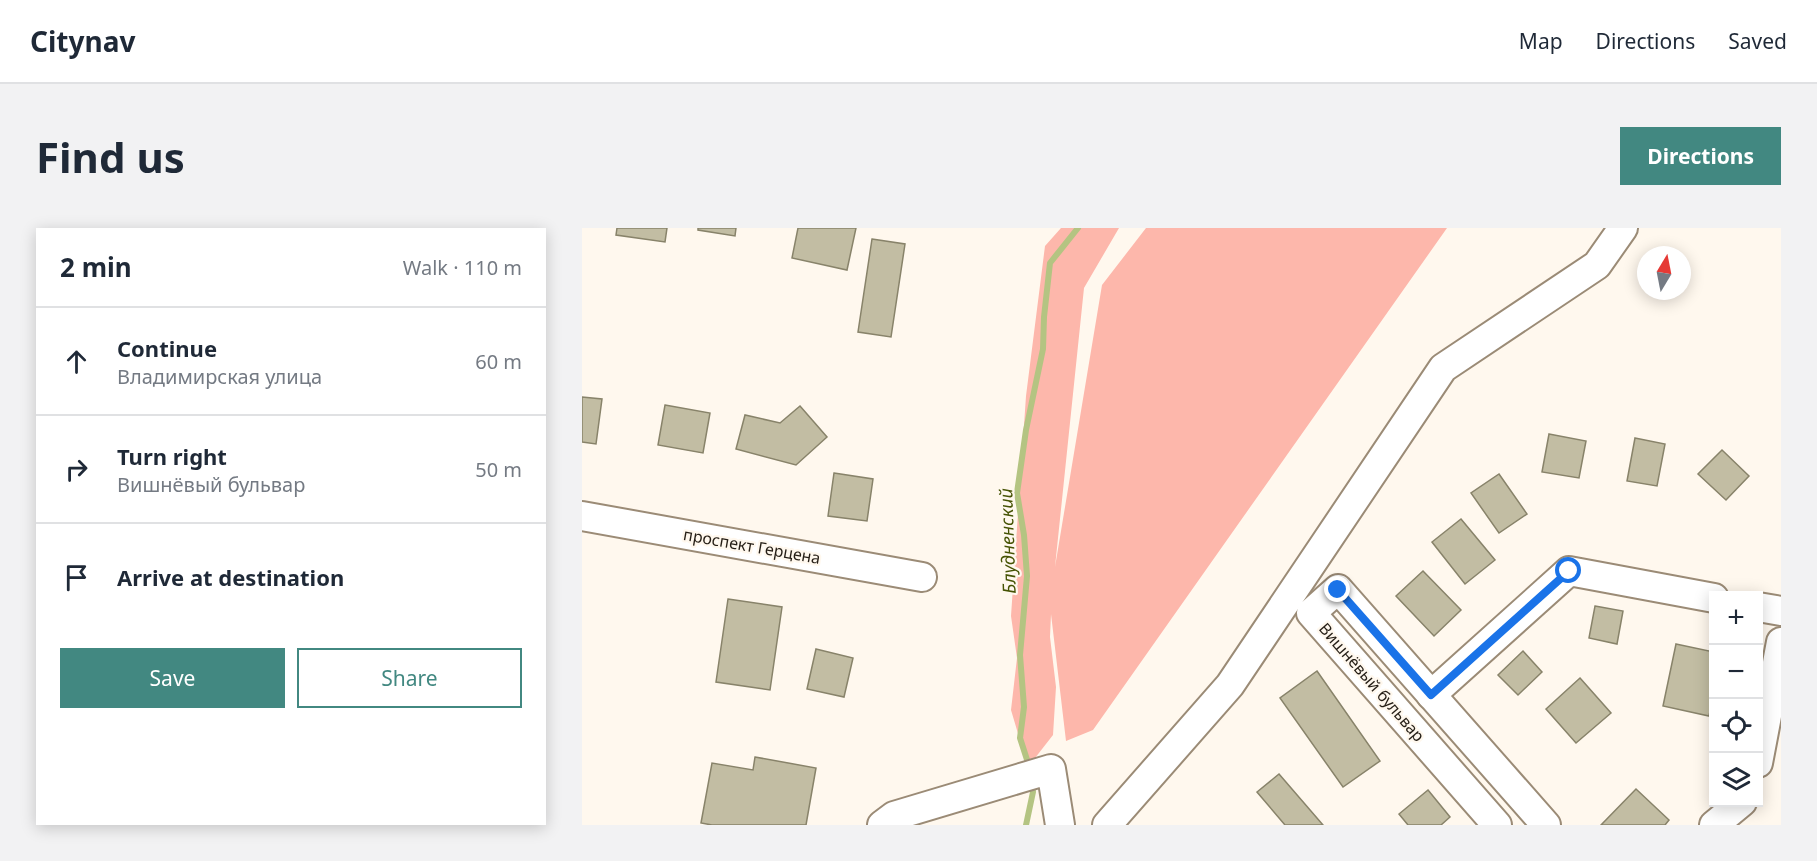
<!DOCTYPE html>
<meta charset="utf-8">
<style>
:root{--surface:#fff;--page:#f2f2f3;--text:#1f2937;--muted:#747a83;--line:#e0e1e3;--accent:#428881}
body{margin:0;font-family:"Noto Sans",sans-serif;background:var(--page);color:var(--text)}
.controls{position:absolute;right:18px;bottom:18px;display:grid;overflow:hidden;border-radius:0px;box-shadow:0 3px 15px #0003}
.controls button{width:54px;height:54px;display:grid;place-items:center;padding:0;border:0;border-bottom:2px solid var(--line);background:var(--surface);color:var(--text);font:30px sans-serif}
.compass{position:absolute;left:1055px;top:18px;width:54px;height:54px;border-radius:50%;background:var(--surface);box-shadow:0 3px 15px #0003;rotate:10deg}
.stop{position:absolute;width:18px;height:18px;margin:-14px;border:4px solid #1a73e8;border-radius:50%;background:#fff}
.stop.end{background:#1a73e8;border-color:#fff;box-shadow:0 2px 6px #0008}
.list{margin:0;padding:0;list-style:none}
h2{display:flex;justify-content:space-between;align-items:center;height:78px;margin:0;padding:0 24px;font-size:26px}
h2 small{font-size:20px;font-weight:400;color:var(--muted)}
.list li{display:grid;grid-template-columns:39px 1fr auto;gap:18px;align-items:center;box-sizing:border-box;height:108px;padding:0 24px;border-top:2px solid var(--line)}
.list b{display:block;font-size:22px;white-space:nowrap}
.list p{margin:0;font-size:20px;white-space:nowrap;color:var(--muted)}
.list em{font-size:20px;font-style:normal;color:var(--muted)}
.actions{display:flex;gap:12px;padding:18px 24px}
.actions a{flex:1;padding:14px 0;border:2px solid var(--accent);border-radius:0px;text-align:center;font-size:21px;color:var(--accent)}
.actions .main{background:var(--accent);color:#fff}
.icon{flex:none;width:33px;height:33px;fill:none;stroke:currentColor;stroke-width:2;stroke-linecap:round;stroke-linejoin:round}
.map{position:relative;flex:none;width:1199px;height:597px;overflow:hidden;border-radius:0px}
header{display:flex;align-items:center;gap:36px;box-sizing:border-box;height:84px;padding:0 30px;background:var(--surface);border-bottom:2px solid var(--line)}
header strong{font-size:28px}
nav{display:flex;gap:33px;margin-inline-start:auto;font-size:21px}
.intro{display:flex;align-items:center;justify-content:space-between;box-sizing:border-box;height:144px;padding:0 36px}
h1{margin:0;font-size:42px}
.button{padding:15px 27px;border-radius:0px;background:var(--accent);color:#fff;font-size:21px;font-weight:700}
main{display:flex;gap:36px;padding:0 36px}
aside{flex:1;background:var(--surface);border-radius:0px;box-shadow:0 3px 15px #0003}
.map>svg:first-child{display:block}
.green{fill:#fdb7ab}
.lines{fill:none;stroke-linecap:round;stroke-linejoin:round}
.stream{stroke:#b4c482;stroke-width:6}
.building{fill:#c2bda3;stroke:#88836a;stroke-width:1.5}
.minor-casing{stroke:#9b8b76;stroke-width:32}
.minor{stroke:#fff;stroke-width:28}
.route{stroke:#1a73e8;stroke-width:8}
.labels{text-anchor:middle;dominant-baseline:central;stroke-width:4.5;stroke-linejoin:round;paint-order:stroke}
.street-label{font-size:16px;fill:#251e16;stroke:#fff8ee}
.water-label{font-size:18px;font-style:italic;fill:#465304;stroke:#fff8ee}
</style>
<header>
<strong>Citynav</strong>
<nav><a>Map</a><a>Directions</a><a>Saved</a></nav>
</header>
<div class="intro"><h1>Find us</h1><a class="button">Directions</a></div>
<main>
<aside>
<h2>2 min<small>Walk · 110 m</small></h2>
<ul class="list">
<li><svg class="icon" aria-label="ahead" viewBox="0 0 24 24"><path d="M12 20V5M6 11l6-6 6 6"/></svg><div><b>Continue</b><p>Владимирская улица</p></div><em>60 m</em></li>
<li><svg class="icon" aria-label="right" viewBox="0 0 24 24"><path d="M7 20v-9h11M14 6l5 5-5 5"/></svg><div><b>Turn right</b><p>Вишнёвый бульвар</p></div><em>50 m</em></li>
<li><svg class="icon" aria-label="arrive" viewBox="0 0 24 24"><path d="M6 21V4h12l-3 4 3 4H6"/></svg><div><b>Arrive at destination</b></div></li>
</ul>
<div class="actions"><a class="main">Save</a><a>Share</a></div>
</aside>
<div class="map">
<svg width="1199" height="597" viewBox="0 0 1199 597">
<rect width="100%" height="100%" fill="#fff8ee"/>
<!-- green -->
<path class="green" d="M 479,0 L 537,0 L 502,60 L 473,339 L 520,57 L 564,0 L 865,0 L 511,502 L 484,513 L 469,386 L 468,409 L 474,459 L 471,507 L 446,539 L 429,482 L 435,430 L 429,388 L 444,168 L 463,18 Z"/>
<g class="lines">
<!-- stream -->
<g class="stream">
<path d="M 448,541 L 438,510 L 442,479 L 438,427 L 445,348 L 442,307 L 435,265 L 444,202 L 461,121 L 462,89 L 468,35 L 496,0"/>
<path d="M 444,597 L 451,564 L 450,554"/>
</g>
</g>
<!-- building -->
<g class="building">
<path d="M 35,0 L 85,0 L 83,14 L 34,7 Z"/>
<path d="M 116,0 L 154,0 L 153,8 L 116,2 Z"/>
<path d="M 216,0 L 274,0 L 265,42 L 210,30 Z"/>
<path d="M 290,11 L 323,16 L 309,109 L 276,104 Z"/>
<path d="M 0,169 L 20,171 L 14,216 L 0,214 Z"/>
<path d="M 83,177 L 128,185 L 121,225 L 76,217 Z"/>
<path d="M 218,178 L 245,209 L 214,237 L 154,221 L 163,187 L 198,195 Z"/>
<path d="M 967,206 L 1004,213 L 997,250 L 960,244 Z"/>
<path d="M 1053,210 L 1083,216 L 1075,258 L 1045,253 Z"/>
<path d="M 1140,222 L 1167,248 L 1144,272 L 1116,246 Z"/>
<path d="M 252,245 L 291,251 L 285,293 L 246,288 Z"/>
<path d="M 917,246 L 945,286 L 917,305 L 889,265 Z"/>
<path d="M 879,291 L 913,332 L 883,356 L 850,314 Z"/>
<path d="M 841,343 L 879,382 L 852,408 L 814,368 Z"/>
<path d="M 146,371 L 200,379 L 188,462 L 134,454 Z"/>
<path d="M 1013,378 L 1041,383 L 1035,416 L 1007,410 Z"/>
<path d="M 1094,416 L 1132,424 L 1132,466 L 1127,488 L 1081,478 Z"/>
<path d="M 234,421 L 271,430 L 262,469 L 225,461 Z"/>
<path d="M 941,423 L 960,444 L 936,467 L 916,447 Z"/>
<path d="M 735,443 L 798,533 L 761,559 L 698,470 Z"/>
<path d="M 998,450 L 1029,485 L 994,515 L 964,481 Z"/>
<path d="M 173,529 L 234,540 L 224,597 L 130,597 L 119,595 L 130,535 L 171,542 Z"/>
<path d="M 697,546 L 741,597 L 703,597 L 675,564 Z"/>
<path d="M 1054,561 L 1087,592 L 1083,597 L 1019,597 Z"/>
<path d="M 846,562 L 868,589 L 859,597 L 826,597 L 817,586 Z"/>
</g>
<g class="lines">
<defs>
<g id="minor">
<path d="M 0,288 L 340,349"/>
<path d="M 1176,379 L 1199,383"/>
<path d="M 849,467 L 987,343 L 1132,370"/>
<path d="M 1176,535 L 1199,414"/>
<path d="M 300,597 L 312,588 L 469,541 L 478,597"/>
<path d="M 525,597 L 648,457 L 861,140 L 1015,37 L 1041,0"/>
<path d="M 915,597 L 729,385 L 756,361 L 964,597"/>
<path d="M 1132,597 L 1160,574"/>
</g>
</defs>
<!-- minor casing -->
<use href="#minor" class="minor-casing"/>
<!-- minor -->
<use href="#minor" class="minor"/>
</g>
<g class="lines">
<!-- route -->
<path class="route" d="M 756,362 L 849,467 L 987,343"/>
</g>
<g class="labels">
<!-- street labels -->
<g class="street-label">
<text transform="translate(170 318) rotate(10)">проспект Герцена</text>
<text transform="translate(790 454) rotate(49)">Вишнёвый бульвар</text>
</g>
<!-- water labels -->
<g class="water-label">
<text transform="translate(425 313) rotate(-92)">Блудненский</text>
</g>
</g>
</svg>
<div class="controls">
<button>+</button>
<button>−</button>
<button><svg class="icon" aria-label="locate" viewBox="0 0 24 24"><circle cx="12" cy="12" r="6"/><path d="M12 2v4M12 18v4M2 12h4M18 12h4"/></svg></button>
<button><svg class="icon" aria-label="layers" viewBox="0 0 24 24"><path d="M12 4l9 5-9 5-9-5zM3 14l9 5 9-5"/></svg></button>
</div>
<svg class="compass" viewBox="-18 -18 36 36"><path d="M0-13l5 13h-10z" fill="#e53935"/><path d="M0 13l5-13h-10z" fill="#747a83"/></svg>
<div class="stop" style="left:987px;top:343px"></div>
<div class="stop end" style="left:756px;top:362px"></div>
</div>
</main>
